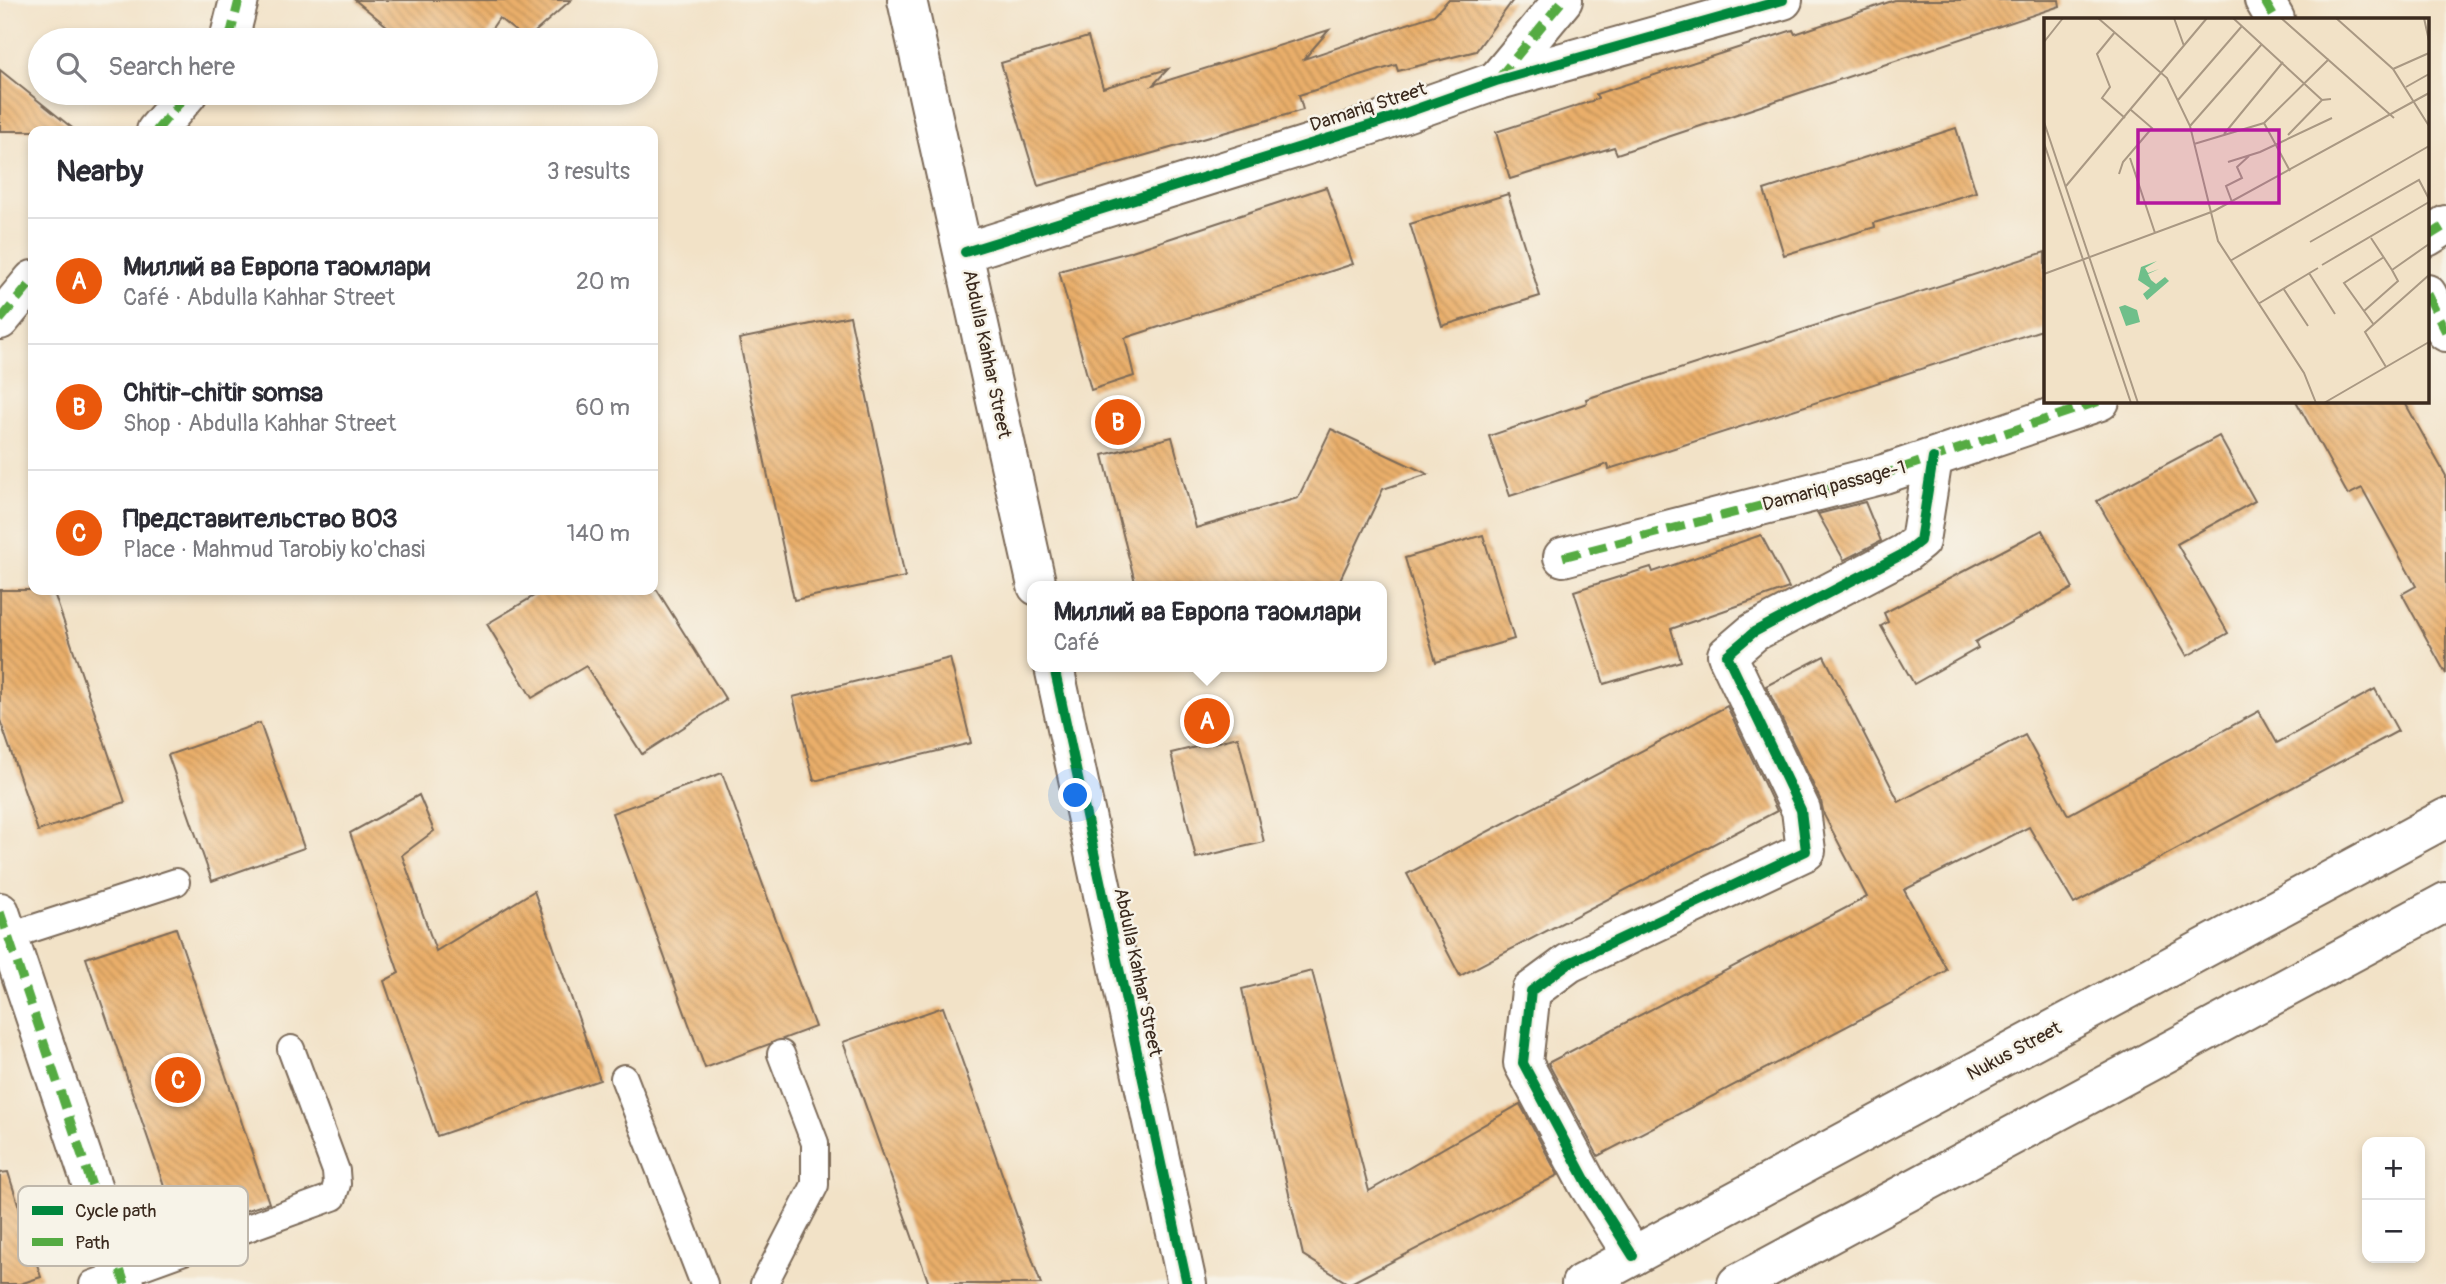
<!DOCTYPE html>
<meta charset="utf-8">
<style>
:root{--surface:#fff;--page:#f7f7f7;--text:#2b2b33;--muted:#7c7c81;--line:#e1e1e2;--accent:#ea580c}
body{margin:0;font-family:Pangolin,sans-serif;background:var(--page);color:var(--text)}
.controls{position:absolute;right:21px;bottom:21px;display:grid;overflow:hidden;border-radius:14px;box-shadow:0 4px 10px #0003}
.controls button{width:63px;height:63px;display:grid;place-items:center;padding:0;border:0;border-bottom:2px solid var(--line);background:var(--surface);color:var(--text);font:35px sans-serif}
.you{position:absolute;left:1076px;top:796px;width:24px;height:24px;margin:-18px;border:5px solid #fff;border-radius:50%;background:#1a73e8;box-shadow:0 0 0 10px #1a73e833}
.badge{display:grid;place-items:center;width:46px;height:46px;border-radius:50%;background:var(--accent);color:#fff;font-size:23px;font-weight:700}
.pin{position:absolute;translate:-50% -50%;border:4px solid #fff;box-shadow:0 2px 7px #0006}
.popup{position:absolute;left:1027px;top:581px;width:360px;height:91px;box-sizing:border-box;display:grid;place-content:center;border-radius:14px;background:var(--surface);filter:drop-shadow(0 2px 5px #0005);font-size:23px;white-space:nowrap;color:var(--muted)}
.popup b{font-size:26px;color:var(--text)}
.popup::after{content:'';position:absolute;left:50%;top:100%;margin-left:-14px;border:14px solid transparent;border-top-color:var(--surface)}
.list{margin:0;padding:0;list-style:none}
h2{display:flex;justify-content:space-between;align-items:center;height:91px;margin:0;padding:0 28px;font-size:30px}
h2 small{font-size:23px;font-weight:400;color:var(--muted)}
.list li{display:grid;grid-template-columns:46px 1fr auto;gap:21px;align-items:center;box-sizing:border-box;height:126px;padding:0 28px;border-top:2px solid var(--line)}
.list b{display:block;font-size:26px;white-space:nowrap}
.list p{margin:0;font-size:23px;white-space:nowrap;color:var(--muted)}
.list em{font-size:23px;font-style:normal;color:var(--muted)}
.icon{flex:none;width:38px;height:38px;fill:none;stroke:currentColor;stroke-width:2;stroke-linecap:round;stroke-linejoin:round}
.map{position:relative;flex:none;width:2446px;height:1284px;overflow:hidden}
.search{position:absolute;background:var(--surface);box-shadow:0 4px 10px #0003;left:28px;top:28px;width:630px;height:77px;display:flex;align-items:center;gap:18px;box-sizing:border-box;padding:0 24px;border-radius:38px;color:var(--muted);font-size:26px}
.panel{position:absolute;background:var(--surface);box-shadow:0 4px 10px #0003;left:28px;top:126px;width:630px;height:469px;border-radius:14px}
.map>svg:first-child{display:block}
.building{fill:url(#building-back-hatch)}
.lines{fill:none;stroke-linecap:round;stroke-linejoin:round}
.service-casing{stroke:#7b6a59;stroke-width:30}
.minor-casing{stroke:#7b6a59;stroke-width:42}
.primary-casing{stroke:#7b6a59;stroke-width:42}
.service{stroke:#fff;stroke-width:26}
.minor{stroke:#fff;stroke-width:38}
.primary{stroke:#fff;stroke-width:38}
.quiet{stroke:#55ab43;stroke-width:9;stroke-dasharray:18 9;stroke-linecap:butt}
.cycleway-casing{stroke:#f7f3e8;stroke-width:15}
.cycleway{stroke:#00873e;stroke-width:10}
.labels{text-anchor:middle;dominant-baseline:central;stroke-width:5;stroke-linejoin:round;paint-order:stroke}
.street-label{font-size:19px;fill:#3b2a1e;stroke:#f7f3e8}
.inset-road{fill:none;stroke:#a99883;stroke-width:2}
.view{fill:#b5179e;fill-opacity:0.15;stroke:#b5179e;stroke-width:3.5}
.inset-edge{fill:none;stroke:#3b2a1e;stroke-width:3.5}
.key{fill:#f7f3e8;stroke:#bfb7ab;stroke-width:2}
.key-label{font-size:19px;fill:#3b2a1e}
</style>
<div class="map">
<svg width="2446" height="1284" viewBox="0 0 2446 1284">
<defs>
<pattern id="building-back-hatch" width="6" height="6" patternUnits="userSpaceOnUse" patternTransform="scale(1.75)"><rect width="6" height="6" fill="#eaaf6b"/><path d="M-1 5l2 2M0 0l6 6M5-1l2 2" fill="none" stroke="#bf8f57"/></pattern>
</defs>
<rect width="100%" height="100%" fill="#f7f3e8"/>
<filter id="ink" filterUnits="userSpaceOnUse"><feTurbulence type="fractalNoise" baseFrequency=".0143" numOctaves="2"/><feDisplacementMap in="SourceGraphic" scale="14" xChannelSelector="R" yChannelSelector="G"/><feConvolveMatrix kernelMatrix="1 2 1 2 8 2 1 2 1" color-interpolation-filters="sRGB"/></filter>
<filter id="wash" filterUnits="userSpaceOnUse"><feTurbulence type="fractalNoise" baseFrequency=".00686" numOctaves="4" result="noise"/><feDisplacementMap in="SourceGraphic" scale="28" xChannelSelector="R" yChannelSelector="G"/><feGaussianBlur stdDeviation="1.57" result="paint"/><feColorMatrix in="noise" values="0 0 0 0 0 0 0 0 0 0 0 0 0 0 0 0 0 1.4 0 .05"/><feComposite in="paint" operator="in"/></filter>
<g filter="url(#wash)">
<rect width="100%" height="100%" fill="#f2e2c7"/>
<g id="blocks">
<!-- building -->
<g class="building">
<path d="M 355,0 L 571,0 L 526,40 L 499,18 L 484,40 L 404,40 Z"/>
<path d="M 1448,0 L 1513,0 L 1476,51 L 1398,71 L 1396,65 L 1299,95 L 1303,110 L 1038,186 L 1001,63 L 1088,37 L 1103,88 L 1168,69 L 1153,85 L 1329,30 L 1304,59 L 1434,15 Z"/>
<path d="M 1895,0 L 2059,0 L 2060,6 L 1617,154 L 1614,147 L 1510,179 L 1496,132 L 1598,99 L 1596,94 L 1793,30 L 1795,34 Z"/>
<path d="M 0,70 L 76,131 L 0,131 Z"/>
<path d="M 1956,128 L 1976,192 L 1874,223 L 1875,227 L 1784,255 L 1764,190 Z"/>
<path d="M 1326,187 L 1353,264 L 1125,338 L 1134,376 L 1091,390 L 1059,271 L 1129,252 Z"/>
<path d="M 1508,194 L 1540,296 L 1442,326 L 1410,224 Z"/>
<path d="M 2045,252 L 2045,329 L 1609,469 L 1608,464 L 1510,496 L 1489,436 L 1587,403 L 1586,399 Z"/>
<path d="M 850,316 L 905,577 L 794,600 L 739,339 Z"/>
<path d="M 2296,401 L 2404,401 L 2446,476 L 2446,674 L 2402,594 L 2416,586 L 2362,488 L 2348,495 Z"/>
<path d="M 1331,429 L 1428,474 L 1383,489 L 1337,586 L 1136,586 L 1103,455 L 1172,437 L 1196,528 L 1298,498 Z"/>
<path d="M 2219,436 L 2255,501 L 2177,544 L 2228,633 L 2187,656 L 2097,501 Z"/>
<path d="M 1865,502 L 1881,541 L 1844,560 L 1818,514 Z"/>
<path d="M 2042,530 L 2073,588 L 1975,642 L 1978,648 L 1914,684 L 1881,626 L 1888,622 L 1884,613 Z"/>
<path d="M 1483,535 L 1514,639 L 1436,662 L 1405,558 Z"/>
<path d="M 1761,535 L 1789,588 L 1671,629 L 1681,661 L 1604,684 L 1574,591 L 1651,567 L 1653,572 Z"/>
<path d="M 0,590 L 53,590 L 125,802 L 38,831 L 0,720 Z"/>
<path d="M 544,590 L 657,590 L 726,700 L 642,754 L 586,666 L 532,698 L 487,624 Z"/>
<path d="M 1824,656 L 1899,802 L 2025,735 L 2068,815 L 2259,711 L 2277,743 L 2375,689 L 2398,731 L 2074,904 L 2029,827 L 1904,890 L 1947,970 L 1901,998 L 1598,1156 L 1548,1063 L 1867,897 L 1824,815 L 1821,801 L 1766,686 Z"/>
<path d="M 950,658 L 971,743 L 814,781 L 793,697 Z"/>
<path d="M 1727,706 L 1777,811 L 1460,976 L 1407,874 Z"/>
<path d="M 260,723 L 304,848 L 212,881 L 168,755 Z"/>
<path d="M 1238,737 L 1264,842 L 1196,858 L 1171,753 Z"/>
<path d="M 722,773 L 815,1027 L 705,1068 L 612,813 Z"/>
<path d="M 419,795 L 434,831 L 402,855 L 436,951 L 534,891 L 600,1080 L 437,1136 L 384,981 L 399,973 L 350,833 Z"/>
<path d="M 176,928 L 269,1203 L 180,1232 L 86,958 Z"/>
<path d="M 1312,971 L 1369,1191 L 1520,1104 L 1558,1175 L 1349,1284 L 1303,1255 L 1242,989 Z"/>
<path d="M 943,1007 L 1041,1284 L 929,1284 L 843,1042 Z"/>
<path d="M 8,1172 L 41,1277 L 20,1284 L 0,1284 L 0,1173 Z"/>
</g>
</g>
</g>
<g filter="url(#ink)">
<use href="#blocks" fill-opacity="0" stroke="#7b6a59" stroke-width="2"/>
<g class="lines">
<defs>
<g id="service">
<path d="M 0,939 L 176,882"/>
<path d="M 624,1078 L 704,1284"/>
<path d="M 93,1284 L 333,1197 L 337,1184 L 336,1171 L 291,1049"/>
<path d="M 764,1284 L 815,1185 L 815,1143 L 781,1054"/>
</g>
<g id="minor">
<path d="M 907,0 L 1037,586"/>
<path d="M 2264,0 L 2275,19"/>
<path d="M 229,40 L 239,0"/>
<path d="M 1496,81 L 1563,0"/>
<path d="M 156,131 L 188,93"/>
<path d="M 2427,237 L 2446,225"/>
<path d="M 965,252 L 1371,125 L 1496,81 L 1783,0"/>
<path d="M 2427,294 L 2446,332"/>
<path d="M 0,320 L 33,280"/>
<path d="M 1563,557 L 1884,474 L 2100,401"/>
<path d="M 1054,667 L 1187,1284"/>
<path d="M 0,912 L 125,1284"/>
<path d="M 1633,1256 L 1587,1183 L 1523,1063 L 1531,991 L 1569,963 L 1806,851 L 1801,810 L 1727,655 L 1754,632 L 1905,553 L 1920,541 L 1933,458"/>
</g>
<g id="primary">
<path d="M 1581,1284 L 2446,818"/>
<path d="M 1737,1284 L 2446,902"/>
</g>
</defs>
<!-- service casing -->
<use href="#service" class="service-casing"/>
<!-- minor casing -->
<use href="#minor" class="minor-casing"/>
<!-- primary casing -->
<use href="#primary" class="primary-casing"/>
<!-- service -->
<use href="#service" class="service"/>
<!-- minor -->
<use href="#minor" class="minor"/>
<!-- primary -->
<use href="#primary" class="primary"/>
<!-- quiet -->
<g class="quiet">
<path d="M 2264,0 L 2275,19"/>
<path d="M 229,40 L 239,0"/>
<path d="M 1498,79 L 1563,0"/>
<path d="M 156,131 L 188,93"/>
<path d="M 2427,237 L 2446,225"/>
<path d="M 2427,294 L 2446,332"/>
<path d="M 0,320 L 33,280"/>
<path d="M 1563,557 L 1884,474 L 2100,401"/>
<path d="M 0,912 L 125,1284"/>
</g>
<defs>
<g id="cycleway">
<path d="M 965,252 L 1371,125 L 1496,81 L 1783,0"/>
<path d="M 1054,667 L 1187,1284"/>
<path d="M 1633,1256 L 1587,1183 L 1523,1063 L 1531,991 L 1569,963 L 1806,851 L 1801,810 L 1727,655 L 1754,632 L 1905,553 L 1920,541 L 1933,458"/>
</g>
</defs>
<!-- cycleway casing -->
<use href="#cycleway" class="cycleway-casing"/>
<!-- cycleway -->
<use href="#cycleway" class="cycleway"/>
</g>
</g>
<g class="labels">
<!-- street labels -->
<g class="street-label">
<text transform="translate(1368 107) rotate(-18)">Damariq Street</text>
<text transform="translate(987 354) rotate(78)">Abdulla Kahhar Street</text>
<text transform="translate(1834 486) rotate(-15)">Damariq passage-1</text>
<text transform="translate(1138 972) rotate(78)">Abdulla Kahhar Street</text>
<text transform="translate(2014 1051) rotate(-28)">Nukus Street</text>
</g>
</g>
<!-- overview -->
<g transform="translate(2044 18)">
<rect width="385" height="385" fill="#f2e2c7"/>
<path d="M 113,243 L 101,250 L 104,255 L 115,251 L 104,256 L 107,262 L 112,266 L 121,259 L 125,263 L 103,282 L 99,276 L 106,270 L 94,262 L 97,249 ZM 81,287 L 93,292 L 96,304 L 82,308 L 75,289 Z" fill="#6fbf8a"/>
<path class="inset-road" d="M 54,0 L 123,60 L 146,108 L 174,223 L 260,355 L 272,385M 130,0 L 140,28M 189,0 L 278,82M 237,0 L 350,100M 292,0 L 349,51 L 385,108M 380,0 L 385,23M 71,14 L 53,36 L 66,69 L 58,80 L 81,100M 0,24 L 19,0M 349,51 L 385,35M 362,69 L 385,56M 134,82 L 198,8M 0,104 L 94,385M 220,105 L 246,153M 146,108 L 218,26M 180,116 L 239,44M 244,117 L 278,82 L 287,81M 0,125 L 87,385M 150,126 L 220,105 L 285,41M 86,140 L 111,215M 184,144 L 216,134 L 288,100M 75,156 L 79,144 L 108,110 L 87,92M 22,168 L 163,0M 188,184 L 182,168 L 198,160 L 193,149 L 205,138M 327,220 L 348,252M 266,224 L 375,162 L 385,181M 186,243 L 385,128M 278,247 L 385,184M 265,255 L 291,296M 0,256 L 170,193 L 385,75M 239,270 L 264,308M 214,286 L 274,250M 320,293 L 354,263 L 348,252 L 385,226M 330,307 L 300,265 L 340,239M 342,349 L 321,314 L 385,257M 280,385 L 385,324"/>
<path class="view" d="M 94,112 L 235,112 L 235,185 L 94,185 Z"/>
<rect width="385" height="385" class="inset-edge"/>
</g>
<!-- legend -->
<rect x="18" y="1186" width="230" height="80" rx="10" class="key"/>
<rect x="32" y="1206" width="31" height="9" fill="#00873e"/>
<rect x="32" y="1238" width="31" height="8" fill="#55ab43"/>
<g class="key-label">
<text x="75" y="1217">Cycle path</text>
<text x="75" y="1249">Path</text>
</g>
</svg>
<div class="controls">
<button>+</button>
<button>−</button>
</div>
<div class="you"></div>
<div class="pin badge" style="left:1207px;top:721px">A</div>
<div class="popup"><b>Миллий ва Европа таомлари</b>Café</div>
<div class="pin badge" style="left:1118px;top:422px">B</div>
<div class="pin badge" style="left:178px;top:1080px">C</div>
<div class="search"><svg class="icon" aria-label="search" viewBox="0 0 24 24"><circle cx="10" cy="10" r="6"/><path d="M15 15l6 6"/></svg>Search here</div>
<section class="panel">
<h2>Nearby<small>3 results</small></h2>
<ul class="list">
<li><span class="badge">A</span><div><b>Миллий ва Европа таомлари</b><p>Café · Abdulla Kahhar Street</p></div><em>20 m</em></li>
<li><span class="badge">B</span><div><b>Chitir-chitir somsa</b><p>Shop · Abdulla Kahhar Street</p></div><em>60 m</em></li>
<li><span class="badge">C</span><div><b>Представительство ВОЗ</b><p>Place · Mahmud Tarobiy ko'chasi</p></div><em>140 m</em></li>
</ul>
</section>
</div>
